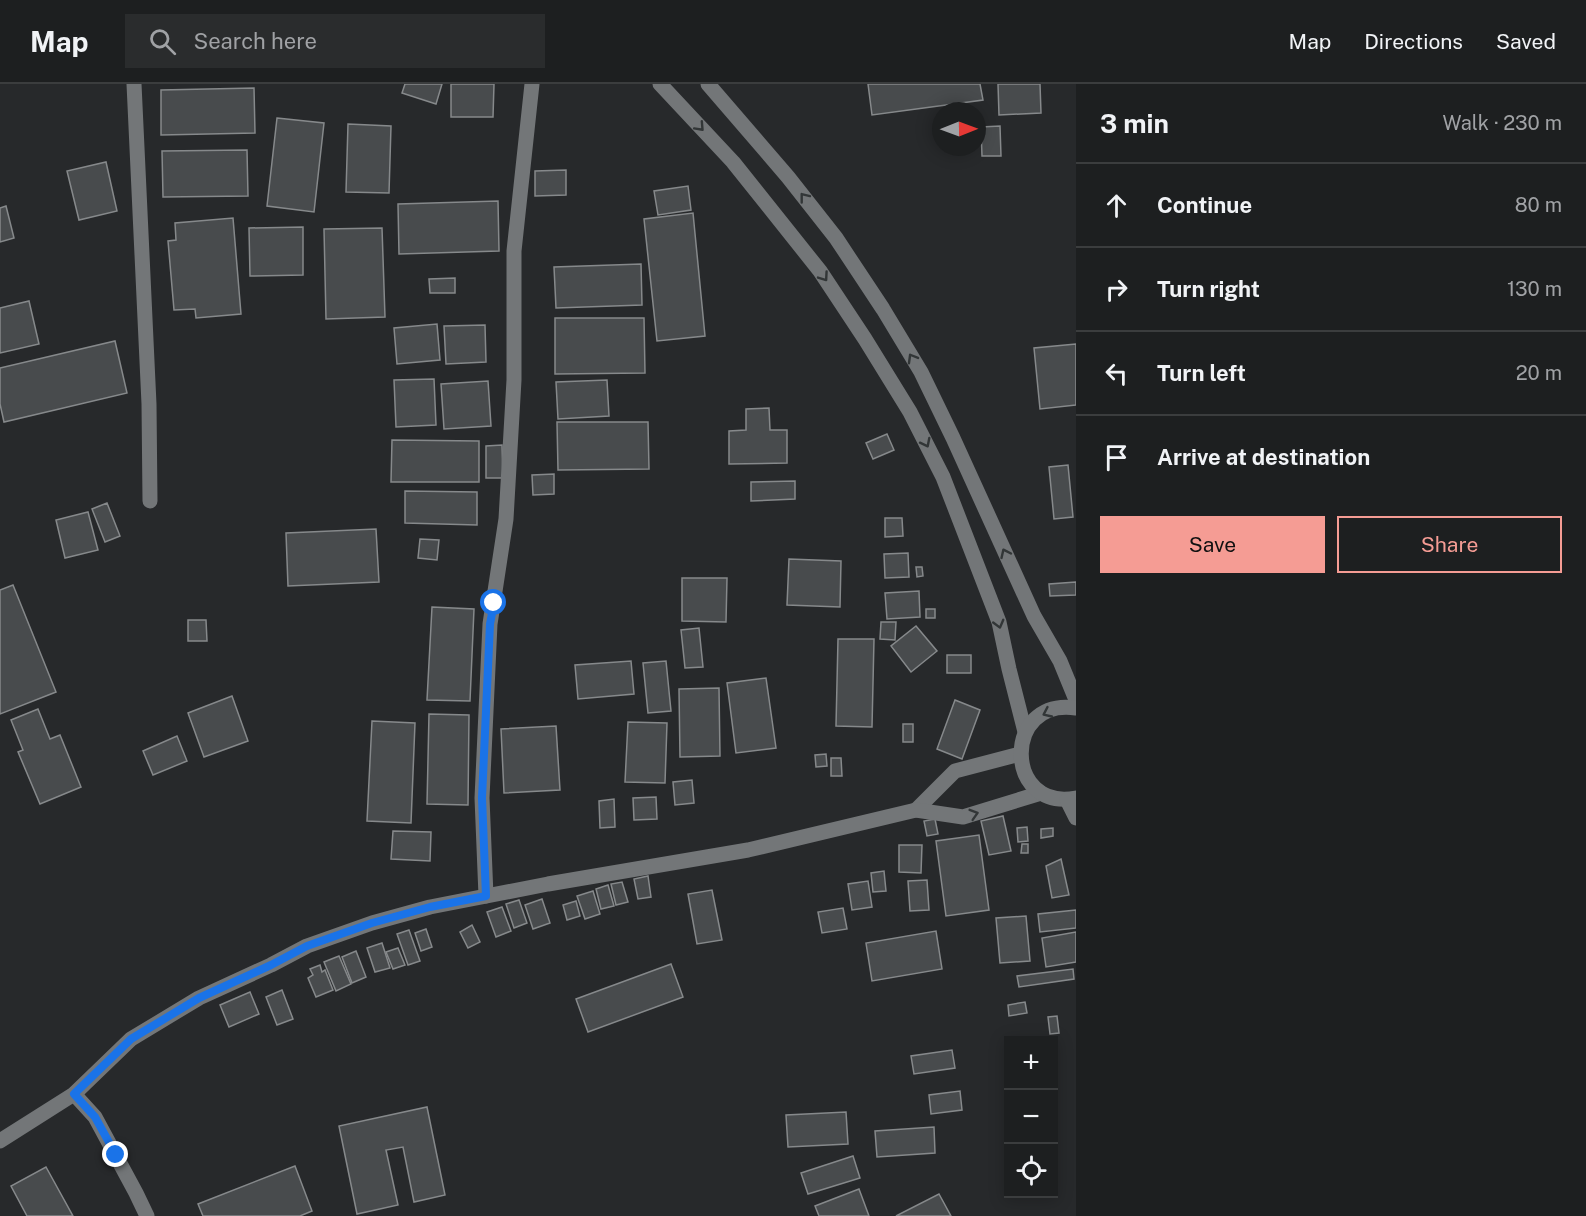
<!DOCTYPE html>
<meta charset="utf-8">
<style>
:root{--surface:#1d1f20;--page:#2a2c2d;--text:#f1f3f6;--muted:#a0a2a5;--line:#3b3d3e;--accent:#f59c94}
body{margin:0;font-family:"Public Sans",sans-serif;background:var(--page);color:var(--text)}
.controls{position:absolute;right:18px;bottom:18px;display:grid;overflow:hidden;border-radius:0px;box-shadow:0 3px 15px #0003}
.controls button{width:54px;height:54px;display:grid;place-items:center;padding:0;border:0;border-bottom:2px solid var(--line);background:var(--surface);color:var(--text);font:30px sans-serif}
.compass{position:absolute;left:932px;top:18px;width:54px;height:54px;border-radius:50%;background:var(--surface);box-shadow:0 3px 15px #0003;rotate:89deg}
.stop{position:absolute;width:18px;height:18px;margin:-14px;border:4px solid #1a73e8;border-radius:50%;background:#fff}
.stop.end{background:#1a73e8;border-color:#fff;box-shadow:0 2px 6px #0008}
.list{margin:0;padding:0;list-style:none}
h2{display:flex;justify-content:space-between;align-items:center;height:78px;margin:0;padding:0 24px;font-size:26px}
h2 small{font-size:20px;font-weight:400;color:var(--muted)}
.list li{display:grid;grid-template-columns:39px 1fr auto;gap:18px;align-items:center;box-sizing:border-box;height:84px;padding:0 24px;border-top:2px solid var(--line)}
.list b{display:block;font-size:22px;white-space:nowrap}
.list em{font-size:20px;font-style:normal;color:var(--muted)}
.actions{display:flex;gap:12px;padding:18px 24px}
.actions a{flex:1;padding:14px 0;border:2px solid var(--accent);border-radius:0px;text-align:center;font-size:21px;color:var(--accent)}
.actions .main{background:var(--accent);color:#111}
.icon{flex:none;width:33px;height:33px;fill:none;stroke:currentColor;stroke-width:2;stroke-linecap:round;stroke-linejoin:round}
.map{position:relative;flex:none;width:1076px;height:1132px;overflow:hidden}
header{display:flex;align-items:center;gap:36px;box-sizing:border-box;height:84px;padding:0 30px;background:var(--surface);border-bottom:2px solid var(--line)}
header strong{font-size:28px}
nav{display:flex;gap:33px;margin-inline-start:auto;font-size:21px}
.search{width:420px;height:54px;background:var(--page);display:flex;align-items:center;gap:15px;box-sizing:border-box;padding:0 21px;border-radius:0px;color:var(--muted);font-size:22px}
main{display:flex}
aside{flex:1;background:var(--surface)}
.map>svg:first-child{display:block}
.building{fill:#484b4d;stroke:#86898b;stroke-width:1.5}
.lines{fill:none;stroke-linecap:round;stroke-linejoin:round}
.minor{stroke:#737678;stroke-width:15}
.tertiary{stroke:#737678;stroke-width:15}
.secondary{stroke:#737678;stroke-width:15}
.oneway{stroke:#323637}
.route{stroke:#1a73e8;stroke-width:8}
</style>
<header>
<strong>Map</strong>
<div class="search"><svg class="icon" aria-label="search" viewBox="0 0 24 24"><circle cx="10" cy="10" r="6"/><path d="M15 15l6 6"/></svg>Search here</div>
<nav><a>Map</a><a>Directions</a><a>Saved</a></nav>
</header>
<main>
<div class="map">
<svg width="1076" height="1132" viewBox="0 0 1076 1132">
<rect width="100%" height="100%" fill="#27292b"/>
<!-- building -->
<g class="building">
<path d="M 405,0 L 442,0 L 436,20 L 402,9 Z"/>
<path d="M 451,0 L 494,0 L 493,33 L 451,33 Z"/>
<path d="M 868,0 L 980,0 L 983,16 L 872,31 Z"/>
<path d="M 998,0 L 1040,0 L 1041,29 L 999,31 Z"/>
<path d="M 254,4 L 255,49 L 161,51 L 161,6 Z"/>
<path d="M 277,34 L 324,39 L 314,128 L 267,122 Z"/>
<path d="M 348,40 L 391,42 L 389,109 L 346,108 Z"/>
<path d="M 1000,42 L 1001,72 L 982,72 L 981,43 Z"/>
<path d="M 247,66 L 248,112 L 163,113 L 162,67 Z"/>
<path d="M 106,78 L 117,127 L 79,136 L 67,87 Z"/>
<path d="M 566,86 L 566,111 L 535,112 L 535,87 Z"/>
<path d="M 688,102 L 691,126 L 658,131 L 654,107 Z"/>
<path d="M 498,117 L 499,167 L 399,170 L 398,120 Z"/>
<path d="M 6,122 L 14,154 L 0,158 L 0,124 Z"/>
<path d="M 693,129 L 705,252 L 657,257 L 644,135 Z"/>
<path d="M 233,134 L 241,230 L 196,234 L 195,225 L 174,226 L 168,157 L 176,156 L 175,139 Z"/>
<path d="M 303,143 L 303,191 L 250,192 L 249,144 Z"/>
<path d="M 382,144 L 385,233 L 326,235 L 324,145 Z"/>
<path d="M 641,180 L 642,221 L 556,224 L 554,183 Z"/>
<path d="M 455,194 L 455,209 L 430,209 L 429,195 Z"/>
<path d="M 29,217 L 39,260 L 0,269 L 0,224 Z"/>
<path d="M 555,234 L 644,234 L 645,289 L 555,290 Z"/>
<path d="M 437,240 L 440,276 L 397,280 L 394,244 Z"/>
<path d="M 485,241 L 486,278 L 446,280 L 444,242 Z"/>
<path d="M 115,257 L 127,309 L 4,338 L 0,320 L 0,284 Z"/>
<path d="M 1076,260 L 1076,321 L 1040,325 L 1034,264 Z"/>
<path d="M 434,295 L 436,341 L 396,343 L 394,296 Z"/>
<path d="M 607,296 L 609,332 L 558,335 L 556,298 Z"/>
<path d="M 488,297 L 491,342 L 444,345 L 441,300 Z"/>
<path d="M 769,324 L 770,346 L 787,346 L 787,379 L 729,380 L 729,347 L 746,346 L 746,325 Z"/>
<path d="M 557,338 L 648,338 L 649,385 L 558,386 Z"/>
<path d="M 887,350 L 894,366 L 873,375 L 866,359 Z"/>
<path d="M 392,356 L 479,357 L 479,398 L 391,398 Z"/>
<path d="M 502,361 L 503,394 L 486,394 L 486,362 Z"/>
<path d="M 1068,381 L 1073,433 L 1054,435 L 1049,383 Z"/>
<path d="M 554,390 L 554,410 L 533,411 L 532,391 Z"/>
<path d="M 795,397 L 795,415 L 751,417 L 751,398 Z"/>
<path d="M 405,407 L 477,408 L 477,441 L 405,439 Z"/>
<path d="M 107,419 L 120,452 L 105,458 L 92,425 Z"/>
<path d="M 88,428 L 98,466 L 65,474 L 56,436 Z"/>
<path d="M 885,434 L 902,434 L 903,452 L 885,453 Z"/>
<path d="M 376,445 L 379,498 L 288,502 L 286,449 Z"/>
<path d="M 420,455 L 439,456 L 437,476 L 418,474 Z"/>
<path d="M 908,469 L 909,493 L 885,494 L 884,470 Z"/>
<path d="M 789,475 L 841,477 L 840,523 L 787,521 Z"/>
<path d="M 916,483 L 922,483 L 923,492 L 917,493 Z"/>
<path d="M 682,494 L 727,494 L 726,538 L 682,537 Z"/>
<path d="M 1076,498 L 1076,511 L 1050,512 L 1049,500 Z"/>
<path d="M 13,501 L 56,608 L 0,630 L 0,506 Z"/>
<path d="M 919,507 L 920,533 L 887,535 L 885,509 Z"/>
<path d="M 432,523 L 474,525 L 470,617 L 427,616 Z"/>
<rect x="926" y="525" width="9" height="9"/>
<path d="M 188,536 L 206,536 L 207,557 L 188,557 Z"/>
<path d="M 881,538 L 896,538 L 895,556 L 880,555 Z"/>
<path d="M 916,542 L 937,567 L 911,588 L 891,562 Z"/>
<path d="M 699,544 L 703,583 L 685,584 L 681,546 Z"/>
<path d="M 838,555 L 874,555 L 872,643 L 836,642 Z"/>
<rect x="947" y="571" width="24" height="18"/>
<path d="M 631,577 L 634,610 L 578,615 L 575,581 Z"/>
<path d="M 666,577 L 671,627 L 648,629 L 643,579 Z"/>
<path d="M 766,594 L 776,664 L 736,669 L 727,599 Z"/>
<path d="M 719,604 L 720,672 L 680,673 L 679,605 Z"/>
<path d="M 232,612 L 248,657 L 204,673 L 188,629 Z"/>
<path d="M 955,616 L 980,626 L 962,675 L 937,665 Z"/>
<path d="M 38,625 L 50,655 L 60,651 L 81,703 L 40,720 L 18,668 L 23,666 L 11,636 Z"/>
<path d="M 429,630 L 469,631 L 468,721 L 427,720 Z"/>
<path d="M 372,637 L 415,639 L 411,739 L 367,737 Z"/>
<path d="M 628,638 L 667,639 L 665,699 L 625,698 Z"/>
<rect x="903" y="640" width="10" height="18"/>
<path d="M 556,642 L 560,706 L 504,709 L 501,645 Z"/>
<path d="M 177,652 L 187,677 L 153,691 L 143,667 Z"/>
<path d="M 826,670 L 827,682 L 816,683 L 815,671 Z"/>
<path d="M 831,674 L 841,674 L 842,692 L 831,692 Z"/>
<path d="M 692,696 L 694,719 L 675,721 L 673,698 Z"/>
<path d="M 656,713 L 657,735 L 634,736 L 633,714 Z"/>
<path d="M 614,715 L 615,743 L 600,744 L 599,717 Z"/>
<path d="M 1003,732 L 1011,767 L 989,771 L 981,737 Z"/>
<path d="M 935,735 L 938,750 L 927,752 L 924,737 Z"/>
<path d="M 1027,743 L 1028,757 L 1018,758 L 1017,744 Z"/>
<path d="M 1053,744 L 1053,752 L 1041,754 L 1041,745 Z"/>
<path d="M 393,747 L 431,748 L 430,777 L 391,775 Z"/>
<path d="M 979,751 L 989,826 L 946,832 L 936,757 Z"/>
<path d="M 1022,760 L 1028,760 L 1028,769 L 1021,769 Z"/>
<path d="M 899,761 L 922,761 L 921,789 L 899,788 Z"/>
<path d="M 1061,775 L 1069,811 L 1052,814 L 1046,782 Z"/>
<path d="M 884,787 L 886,807 L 873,808 L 871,789 Z"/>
<path d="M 648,792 L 651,813 L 638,815 L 634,795 Z"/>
<path d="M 927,796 L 929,826 L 910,827 L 908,797 Z"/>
<path d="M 868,797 L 872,823 L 852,826 L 848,800 Z"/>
<path d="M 622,798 L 628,818 L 616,821 L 611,800 Z"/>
<path d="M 608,801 L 614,822 L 601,825 L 596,805 Z"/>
<path d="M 712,806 L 722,856 L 697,860 L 688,810 Z"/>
<path d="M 593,807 L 600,830 L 585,835 L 577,812 Z"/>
<path d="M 542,815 L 550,839 L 533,845 L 525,821 Z"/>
<path d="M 519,816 L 527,839 L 514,844 L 506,820 Z"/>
<path d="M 576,817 L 580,832 L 567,836 L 563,821 Z"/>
<path d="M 502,823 L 511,847 L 496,853 L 487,828 Z"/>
<path d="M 843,824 L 847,845 L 822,849 L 818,828 Z"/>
<path d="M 1076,826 L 1076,844 L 1040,848 L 1038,830 Z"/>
<path d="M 1026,832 L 1030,877 L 1000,879 L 996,834 Z"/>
<path d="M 472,841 L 480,858 L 468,864 L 460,848 Z"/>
<path d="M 426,845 L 432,863 L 421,867 L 415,849 Z"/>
<path d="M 409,846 L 420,877 L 408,881 L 397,850 Z"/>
<path d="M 936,847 L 942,885 L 872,897 L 866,859 Z"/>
<path d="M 1076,848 L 1076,878 L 1046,883 L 1042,854 Z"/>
<path d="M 382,859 L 390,884 L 375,888 L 367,864 Z"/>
<path d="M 398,864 L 405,881 L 393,885 L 386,868 Z"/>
<path d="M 356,867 L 366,893 L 352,899 L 342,873 Z"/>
<path d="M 339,872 L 351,900 L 336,907 L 324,878 Z"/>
<path d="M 671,880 L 683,913 L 588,948 L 576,915 Z"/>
<path d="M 320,881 L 322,888 L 325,886 L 333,906 L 316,913 L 308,894 L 313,891 L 310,885 Z"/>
<path d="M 1073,885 L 1074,895 L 1019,903 L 1017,892 Z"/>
<path d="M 282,906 L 293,935 L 277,941 L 266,913 Z"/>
<path d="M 250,908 L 259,930 L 229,943 L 220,921 Z"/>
<path d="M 1025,918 L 1027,929 L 1009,932 L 1008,921 Z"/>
<path d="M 1057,932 L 1059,949 L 1050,950 L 1048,933 Z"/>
<path d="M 952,966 L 955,984 L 914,990 L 911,972 Z"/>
<path d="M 960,1007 L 962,1026 L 931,1030 L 929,1011 Z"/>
<path d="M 427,1023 L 445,1111 L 414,1118 L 403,1063 L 386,1066 L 398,1121 L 357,1130 L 339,1042 Z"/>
<path d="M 846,1028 L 848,1060 L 788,1063 L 786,1031 Z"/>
<path d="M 934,1043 L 935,1069 L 877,1073 L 875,1047 Z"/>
<path d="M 853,1072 L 860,1094 L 808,1110 L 801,1089 Z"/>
<path d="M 295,1082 L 312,1127 L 300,1132 L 203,1132 L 198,1120 Z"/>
<path d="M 46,1083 L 73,1132 L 27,1132 L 11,1102 Z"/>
<path d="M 859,1105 L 869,1132 L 819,1132 L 815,1122 Z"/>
<path d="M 939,1110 L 951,1132 L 896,1132 Z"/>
</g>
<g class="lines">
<!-- minor -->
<g class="minor">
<path d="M 134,0 L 149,320 L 150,417"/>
<path d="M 486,812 L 482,714 L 490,540 L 506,435 L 514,296 L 514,167 L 532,0"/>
<path d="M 74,1010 L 95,1033 L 136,1109 L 147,1132"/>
</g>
<!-- tertiary -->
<g class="tertiary">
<path d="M 916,726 L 955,687 L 1020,670"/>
<path d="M 0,1057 L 74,1010 L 131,955 L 199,914 L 271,881 L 307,862 L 372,839 L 430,823 L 548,800 L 748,766 L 916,726 L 963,733 L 1041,709"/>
</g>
<!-- secondary -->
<g class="secondary">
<path d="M 660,0 L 733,78 L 820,187 L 865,255 L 910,328 L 943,393 L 999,538 L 1009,585 L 1025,648"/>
<path d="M 708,0 L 788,93 L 836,154 L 883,225 L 921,288 L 953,354 L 1034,532 L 1060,577 L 1076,616"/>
<path d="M 1076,624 C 1002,613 1004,728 1076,714"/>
<path d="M 1067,716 L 1076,734"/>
</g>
</g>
<!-- one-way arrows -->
<defs><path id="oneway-chevron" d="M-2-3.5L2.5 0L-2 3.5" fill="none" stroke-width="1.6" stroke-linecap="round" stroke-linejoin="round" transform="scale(1.5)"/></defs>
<g class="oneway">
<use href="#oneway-chevron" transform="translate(700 43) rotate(47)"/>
<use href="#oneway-chevron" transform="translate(804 113) rotate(-128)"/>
<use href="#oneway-chevron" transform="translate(824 193) rotate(55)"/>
<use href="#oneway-chevron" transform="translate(912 274) rotate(-120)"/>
<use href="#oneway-chevron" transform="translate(926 359) rotate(63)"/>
<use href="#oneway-chevron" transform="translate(1005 469) rotate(-115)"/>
<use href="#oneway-chevron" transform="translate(999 540) rotate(75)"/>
<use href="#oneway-chevron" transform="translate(1047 629) rotate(155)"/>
<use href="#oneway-chevron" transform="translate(974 730) rotate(-17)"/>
</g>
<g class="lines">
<!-- route -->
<path class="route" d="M 116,1071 L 95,1033 L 74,1010 L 131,955 L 199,914 L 271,881 L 307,862 L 372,839 L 430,823 L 486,812 L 482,714 L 490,540 L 494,519"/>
</g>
</svg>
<div class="controls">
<button>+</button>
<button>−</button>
<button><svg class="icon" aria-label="locate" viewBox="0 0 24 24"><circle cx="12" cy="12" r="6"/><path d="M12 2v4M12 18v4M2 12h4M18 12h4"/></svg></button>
</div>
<svg class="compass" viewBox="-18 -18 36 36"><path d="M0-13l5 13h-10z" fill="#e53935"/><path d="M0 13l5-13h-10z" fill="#a0a2a5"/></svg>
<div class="stop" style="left:494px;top:519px"></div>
<div class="stop end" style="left:116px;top:1071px"></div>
</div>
<aside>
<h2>3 min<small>Walk · 230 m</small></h2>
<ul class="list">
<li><svg class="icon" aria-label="ahead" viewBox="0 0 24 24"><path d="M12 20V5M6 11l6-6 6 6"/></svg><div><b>Continue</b></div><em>80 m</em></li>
<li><svg class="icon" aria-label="right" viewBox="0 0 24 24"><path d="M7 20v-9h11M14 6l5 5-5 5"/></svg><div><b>Turn right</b></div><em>130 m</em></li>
<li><svg class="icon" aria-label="left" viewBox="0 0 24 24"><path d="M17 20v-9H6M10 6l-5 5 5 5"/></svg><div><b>Turn left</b></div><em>20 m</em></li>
<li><svg class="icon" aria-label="arrive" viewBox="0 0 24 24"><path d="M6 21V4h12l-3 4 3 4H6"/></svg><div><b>Arrive at destination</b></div></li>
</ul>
<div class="actions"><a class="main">Save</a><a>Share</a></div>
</aside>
</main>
